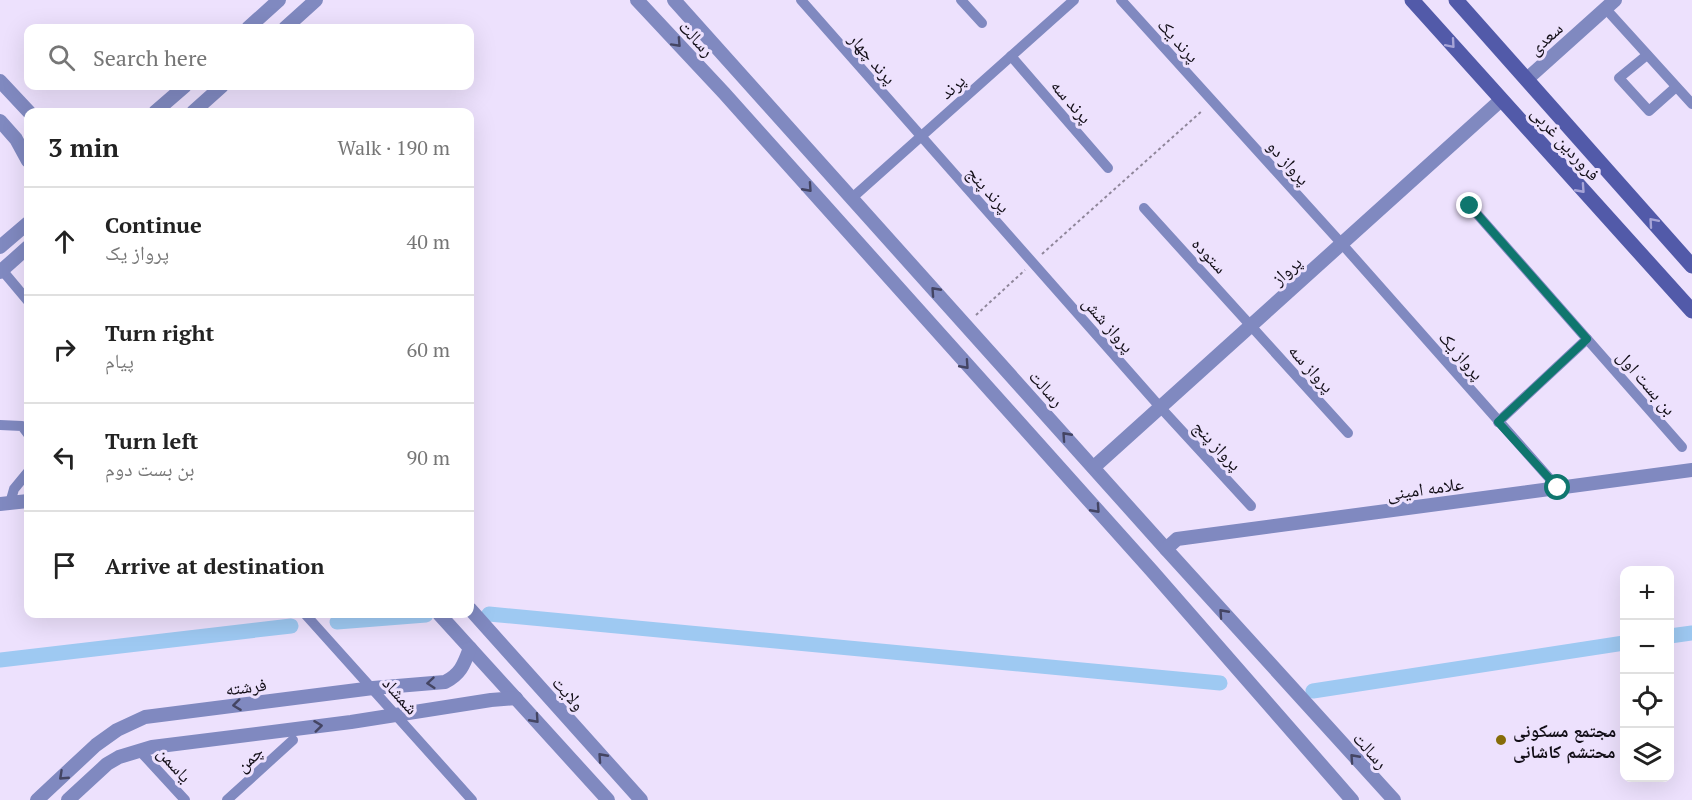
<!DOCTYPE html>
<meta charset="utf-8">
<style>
:root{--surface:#fff;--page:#f6f6f6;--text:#222;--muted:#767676;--line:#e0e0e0}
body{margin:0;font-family:"PT Serif","Noto Naskh Arabic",serif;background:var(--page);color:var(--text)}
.controls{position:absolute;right:18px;bottom:18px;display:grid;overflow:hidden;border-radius:12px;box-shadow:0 6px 24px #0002}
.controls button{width:54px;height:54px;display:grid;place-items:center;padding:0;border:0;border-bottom:2px solid var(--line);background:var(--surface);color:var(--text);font:30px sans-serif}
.stop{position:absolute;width:18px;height:18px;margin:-14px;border:4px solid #0f766e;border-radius:50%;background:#fff}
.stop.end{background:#0f766e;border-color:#fff;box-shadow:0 2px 6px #0008}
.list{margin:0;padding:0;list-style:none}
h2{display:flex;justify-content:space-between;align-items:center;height:78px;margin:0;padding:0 24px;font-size:26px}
h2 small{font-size:20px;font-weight:400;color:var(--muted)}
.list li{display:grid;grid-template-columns:39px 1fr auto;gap:18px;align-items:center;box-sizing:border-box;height:108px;padding:0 24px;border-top:2px solid var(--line)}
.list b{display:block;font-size:22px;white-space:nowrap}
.list p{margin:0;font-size:20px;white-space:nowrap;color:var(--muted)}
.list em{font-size:20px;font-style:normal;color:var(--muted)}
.icon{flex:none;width:33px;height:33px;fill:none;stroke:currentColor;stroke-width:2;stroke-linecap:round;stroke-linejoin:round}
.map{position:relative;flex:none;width:1692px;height:800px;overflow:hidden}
.search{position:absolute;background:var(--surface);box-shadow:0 6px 24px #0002;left:24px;top:24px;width:450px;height:66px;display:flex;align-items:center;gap:15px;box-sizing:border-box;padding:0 21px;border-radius:12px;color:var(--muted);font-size:22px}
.panel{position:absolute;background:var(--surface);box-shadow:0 6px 24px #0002;left:24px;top:108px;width:450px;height:510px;border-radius:12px}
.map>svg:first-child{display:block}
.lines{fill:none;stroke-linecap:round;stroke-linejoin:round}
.canal{stroke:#9ec9f2;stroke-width:15}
.path{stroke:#8f869a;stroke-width:2;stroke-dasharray:3 3;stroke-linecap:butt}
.minor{stroke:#8089c0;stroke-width:10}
.tertiary{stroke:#8089c0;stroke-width:14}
.secondary{stroke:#525aa9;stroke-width:15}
.oneway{stroke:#444563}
.oneway2{stroke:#a7a4d7}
.route{stroke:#0f766e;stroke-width:8}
.poi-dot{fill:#866c09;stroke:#ede1fd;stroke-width:2}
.labels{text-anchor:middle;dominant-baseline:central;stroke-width:6;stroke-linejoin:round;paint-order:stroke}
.street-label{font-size:18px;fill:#120e17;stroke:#ede1fd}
.poi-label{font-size:18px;font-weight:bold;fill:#120e17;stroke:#ede1fd;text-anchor:start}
</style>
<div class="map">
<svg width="1692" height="800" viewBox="0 0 1692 800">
<rect width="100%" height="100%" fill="#ede1fd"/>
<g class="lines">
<!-- canal -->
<g class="canal">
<path d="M 489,614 L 1220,683"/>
<path d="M 337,622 L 426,615"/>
<path d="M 1670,636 L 1692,633"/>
<path d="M 0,660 L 291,626"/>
<path d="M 1313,691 L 1624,643"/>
</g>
<!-- path -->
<g class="path">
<path d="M 1042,254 L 1203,110"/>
<path d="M 976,315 L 1025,270"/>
</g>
<!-- minor -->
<g class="minor">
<path d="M 801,0 L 1160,407 L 1251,506"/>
<path d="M 961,0 L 982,23"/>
<path d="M 1121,0 L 1342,244 L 1558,488"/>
<path d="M 1605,8 L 1692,104"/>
<path d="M 1647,55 L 1619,78 L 1649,111 L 1676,87"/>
<path d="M 1011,56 L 1108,168"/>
<path d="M 852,198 L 1074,0"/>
<path d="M 1470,206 L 1682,447"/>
<path d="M 1144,208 L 1348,433"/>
<path d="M 2,270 L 28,301"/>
<path d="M 1498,422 L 1587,339"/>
<path d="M 0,425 L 22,426 L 28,434"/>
<path d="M 10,503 L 14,489 L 28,472"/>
<path d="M 305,614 L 472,800"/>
<path d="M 140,751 L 185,800"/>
<path d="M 227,800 L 293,740"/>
</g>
<!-- tertiary -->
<g class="tertiary">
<path d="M 637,0 L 724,93 L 1152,571 L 1352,800"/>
<path d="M 674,0 L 1166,549 L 1394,800"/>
<path d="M 248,28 L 279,0"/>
<path d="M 285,28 L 316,0"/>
<path d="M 1527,79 L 1615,0"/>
<path d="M 0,81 L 29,112"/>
<path d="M 155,112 L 185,86"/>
<path d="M 193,112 L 222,86"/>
<path d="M 0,121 L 16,139 L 28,161"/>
<path d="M 0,247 L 28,223"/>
<path d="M 0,272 L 28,247"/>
<path d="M 1094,467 L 1501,100"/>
<path d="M 0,504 L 28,501"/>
<path d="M 1166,549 L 1177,539 L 1692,470"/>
<path d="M 470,609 L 641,800"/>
<path d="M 439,614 L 608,800"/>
<path d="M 37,800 L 96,745 L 117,730 L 145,717 L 373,688 L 445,682 C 461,674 464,664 470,648"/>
<path d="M 68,800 L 107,764 L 119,757 L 152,747 L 351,722 L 491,700 L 516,698"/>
</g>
<!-- secondary -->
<g class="secondary">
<path d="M 1412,0 L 1692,311"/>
<path d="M 1456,0 L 1692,266"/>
</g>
</g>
<!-- one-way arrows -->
<defs><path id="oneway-chevron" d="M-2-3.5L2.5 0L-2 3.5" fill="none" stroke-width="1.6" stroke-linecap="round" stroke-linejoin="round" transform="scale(1.5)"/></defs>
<g class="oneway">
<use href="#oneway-chevron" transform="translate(677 43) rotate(47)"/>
<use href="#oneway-chevron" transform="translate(808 188) rotate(48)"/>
<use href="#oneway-chevron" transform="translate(935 291) rotate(-132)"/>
<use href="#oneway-chevron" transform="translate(965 365) rotate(48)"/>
<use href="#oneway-chevron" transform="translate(1066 436) rotate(-132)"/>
<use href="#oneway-chevron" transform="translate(1096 509) rotate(48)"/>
<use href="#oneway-chevron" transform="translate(1223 613) rotate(-132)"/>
<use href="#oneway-chevron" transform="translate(431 683) rotate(175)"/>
<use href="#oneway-chevron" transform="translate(237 705) rotate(173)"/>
<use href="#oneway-chevron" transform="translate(535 719) rotate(48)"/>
<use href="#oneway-chevron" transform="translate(318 726) rotate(-7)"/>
<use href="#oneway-chevron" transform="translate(602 757) rotate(-132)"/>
<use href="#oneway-chevron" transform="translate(1354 758) rotate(-132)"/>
<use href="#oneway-chevron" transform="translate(63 776) rotate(137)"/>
</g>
<g class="oneway2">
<use href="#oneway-chevron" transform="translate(1451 44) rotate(49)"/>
<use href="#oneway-chevron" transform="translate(1581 189) rotate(48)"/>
<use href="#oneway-chevron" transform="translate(1653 222) rotate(-131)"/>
</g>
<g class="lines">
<!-- route -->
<path class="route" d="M 1470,206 L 1587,339 L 1498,422 L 1558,488"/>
</g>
<!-- markers -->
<circle class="poi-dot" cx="1501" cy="740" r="6"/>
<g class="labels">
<!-- street labels -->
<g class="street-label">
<text transform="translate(697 38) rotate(47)">رسالت</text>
<text transform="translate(1545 38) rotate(-42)">سعدی</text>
<text transform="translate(1179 40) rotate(48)">پرند یک</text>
<text transform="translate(873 58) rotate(49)">پرند چهار</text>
<text transform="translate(952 86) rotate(-42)">پرند</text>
<text transform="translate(1072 101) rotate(49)">پرند سه</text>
<text transform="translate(1566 143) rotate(48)">فروردین غربی</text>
<text transform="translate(1289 162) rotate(48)">پرواز دو</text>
<text transform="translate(989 189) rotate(48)">پرند پنج</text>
<text transform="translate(1210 255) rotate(47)">ستوده</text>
<text transform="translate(1286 270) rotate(-42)">پرواز</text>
<text transform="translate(1109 324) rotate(49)">پرواز شش</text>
<text transform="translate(1462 355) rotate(49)">پرواز یک</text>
<text transform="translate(1312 368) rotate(48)">پرواز سه</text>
<text transform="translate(1647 382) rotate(49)">بن بست اول</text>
<text transform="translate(1047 388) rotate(48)">رسالت</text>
<text transform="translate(1218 445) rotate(47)">پرواز پنج</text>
<text transform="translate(1425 488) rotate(-8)">علامه امینی</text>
<text transform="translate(246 686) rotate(-7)">فرشته</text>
<text transform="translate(569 693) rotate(48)">ولایت</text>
<text transform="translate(401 695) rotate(48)">شمشاد</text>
<text transform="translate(1371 750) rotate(48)">رسالت</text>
<text transform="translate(249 758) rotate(-42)">چمن</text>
<text transform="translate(175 764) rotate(48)">یاسمن</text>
</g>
<!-- poi labels -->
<g class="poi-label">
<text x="1513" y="730">مجتمع مسکونی<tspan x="1513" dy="21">محتشم کاشانی</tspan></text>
</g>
</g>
</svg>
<div class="controls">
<button>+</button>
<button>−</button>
<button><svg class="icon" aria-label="locate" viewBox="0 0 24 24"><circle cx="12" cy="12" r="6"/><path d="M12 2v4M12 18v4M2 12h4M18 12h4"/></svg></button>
<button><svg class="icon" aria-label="layers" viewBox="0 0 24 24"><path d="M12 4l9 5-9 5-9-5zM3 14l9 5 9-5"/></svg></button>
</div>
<div class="stop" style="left:1558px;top:488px"></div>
<div class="stop end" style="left:1470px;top:206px"></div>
<div class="search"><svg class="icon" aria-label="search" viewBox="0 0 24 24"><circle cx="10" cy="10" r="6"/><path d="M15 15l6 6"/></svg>Search here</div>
<section class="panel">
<h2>3 min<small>Walk · 190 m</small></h2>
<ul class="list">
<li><svg class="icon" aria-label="ahead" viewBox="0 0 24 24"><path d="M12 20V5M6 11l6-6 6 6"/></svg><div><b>Continue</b><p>پرواز یک</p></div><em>40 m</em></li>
<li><svg class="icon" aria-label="right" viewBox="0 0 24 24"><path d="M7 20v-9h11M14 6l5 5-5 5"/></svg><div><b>Turn right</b><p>پیام</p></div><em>60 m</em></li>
<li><svg class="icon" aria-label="left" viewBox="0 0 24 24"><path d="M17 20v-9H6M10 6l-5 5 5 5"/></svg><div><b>Turn left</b><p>بن بست دوم</p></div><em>90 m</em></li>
<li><svg class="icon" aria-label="arrive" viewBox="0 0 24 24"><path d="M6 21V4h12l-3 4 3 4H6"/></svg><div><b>Arrive at destination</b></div></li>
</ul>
</section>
</div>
